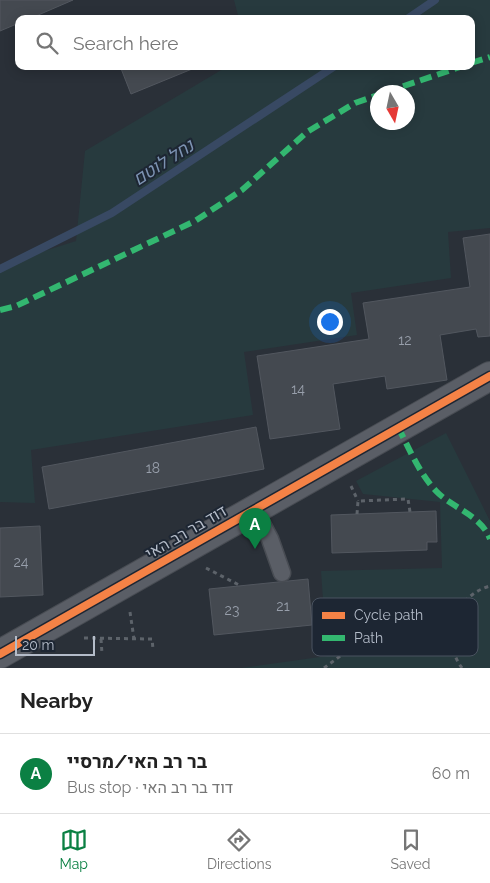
<!DOCTYPE html>
<meta charset="utf-8">
<style>
:root{--surface:#fff;--page:#f2f2f2;--text:#222;--muted:#767676;--line:#e0e0e0;--accent:#0b8043}
body{margin:0;font-family:Raleway,Heebo,sans-serif;background:var(--page);color:var(--text)}
.compass{position:absolute;left:370px;top:85px;width:45px;height:45px;border-radius:50%;background:var(--surface);box-shadow:0 2px 12px #0003;rotate:171deg}
.scale{position:absolute;left:15px;bottom:12px;width:80px;box-sizing:border-box;padding-left:5px;border:2px solid #b4bcc9;border-top:0;font-size:14px;line-height:18px;white-space:nowrap;color:#b4bcc9;-webkit-text-stroke:4px #1d2633;paint-order:stroke}
.you{position:absolute;left:329px;top:321px;width:18px;height:18px;margin:-12px;border:4px solid #fff;border-radius:50%;background:#1a73e8;box-shadow:0 0 0 8px #1a73e833}
.badge{display:grid;place-items:center;width:32px;height:32px;border-radius:50%;background:var(--accent);color:#fff;font-size:16px;font-weight:700}
.pin{position:absolute;translate:-50% -41px;filter:drop-shadow(0 1px 2px #0008)}
.pin::after{content:'';position:absolute;top:26px;width:18px;height:15px;background:inherit;clip-path:polygon(0 0,100% 0,50% 100%)}
.list{margin:0;padding:0;list-style:none}
h2{display:flex;justify-content:space-between;align-items:center;height:65px;margin:0;padding:0 20px;font-size:21px}
h2 small{font-size:16px;font-weight:400;color:var(--muted)}
.list li{display:grid;grid-template-columns:32px 1fr auto;gap:15px;align-items:center;box-sizing:border-box;height:80px;padding:0 20px;border-top:1px solid var(--line)}
.list b{display:block;font-size:19px;white-space:nowrap}
.list p{margin:0;font-size:16px;white-space:nowrap;color:var(--muted)}
.list em{font-size:16px;font-style:normal;color:var(--muted)}
.icon{flex:none;width:28px;height:28px;fill:none;stroke:currentColor;stroke-width:2;stroke-linecap:round;stroke-linejoin:round}
.map{position:relative;flex:none;width:490px;height:668px;overflow:hidden}
.search{position:absolute;background:var(--surface);box-shadow:0 2px 12px #0003;left:15px;right:15px;top:15px;height:55px;display:flex;align-items:center;gap:12px;box-sizing:border-box;padding:0 18px;border-radius:10px;color:var(--muted);font-size:19px}
.sheet{height:145px;background:var(--surface)}
nav{display:flex;justify-content:space-around;align-items:center;box-sizing:border-box;height:70px;border-top:1px solid var(--line);background:var(--surface);font-size:14px;color:var(--muted)}
nav a{display:grid;justify-items:center;gap:2px}
nav .on{color:var(--accent)}
.map>svg:first-child{display:block}
.green{fill:#273a3e;fill-rule:evenodd}
.lines{fill:none;stroke-linecap:round;stroke-linejoin:round}
.stream{stroke:#384963;stroke-width:8}
.building{fill:#444950;stroke:#52575f}
.service-casing{stroke:#484c53;stroke-width:19}
.minor-casing{stroke:#484c53;stroke-width:30}
.path{stroke:#5d636a;stroke-width:3;stroke-dasharray:4 4;stroke-linecap:butt}
.service{stroke:#5a5e66;stroke-width:16}
.minor{stroke:#5a5e66;stroke-width:28}
.quiet{stroke:#33b770;stroke-width:6;stroke-dasharray:12 6;stroke-linecap:butt}
.cycleway-casing{stroke:#1d2633;stroke-width:11}
.cycleway{stroke:#f48246;stroke-width:8}
.labels{text-anchor:middle;dominant-baseline:central;stroke-width:4;stroke-linejoin:round;paint-order:stroke}
.number-label{font-size:14px;fill:#989fab}
.street-label{font-size:16px;fill:#b4bcc9;stroke:#1d2633}
.water-label{font-size:18px;font-style:italic;fill:#7c92b1;stroke:#1d2633}
.key{fill:#1d2633;stroke:#4a5360;stroke-width:1}
.key-label{font-size:14px;fill:#b4bcc9}
</style>
<div class="map">
<svg width="490" height="668" viewBox="0 0 490 668">
<rect width="100%" height="100%" fill="#2a3038"/>
<!-- green -->
<g class="green">
<path d="M 234,0 L 490,0 L 490,228 L 448,232 L 451,278 L 351,293 L 357,335 L 244,352 L 253,415 L 31,450 L 35,503 L 0,502 L 0,265 L 76,241 L 85,151 L 228,66 L 471,66 L 471,19 L 239,19 ZM 378,92 L 408,92 L 408,122 L 378,122 Z"/>
<path d="M 446,433 L 490,521 L 490,668 L 241,668 L 327,656 L 321,571 L 442,568 L 440,502 L 363,494 L 356,481 Z"/>
</g>
<g class="lines">
<!-- stream -->
<g class="stream">
<path d="M 407,19 L 435,0"/>
<path d="M 0,269 L 112,213 L 335,66"/>
</g>
</g>
<!-- building -->
<g class="building">
<path d="M 0,0 L 73,0 L 29,19 L 19,19 L 19,23 L 0,31 Z"/>
<path d="M 120,66 L 197,66 L 197,67 L 131,94 Z"/>
<path d="M 490,234 L 490,336 L 478,337 L 476,329 L 440,335 L 447,380 L 387,389 L 385,376 L 333,384 L 340,429 L 270,439 L 257,356 L 369,339 L 363,303 L 470,287 L 463,238 Z"/>
<path d="M 256,427 L 264,469 L 49,509 L 42,467 Z"/>
<path d="M 436,511 L 437,542 L 427,542 L 427,550 L 332,553 L 331,515 Z"/>
<path d="M 40,526 L 43,595 L 0,597 L 0,528 Z"/>
<path d="M 308,579 L 312,625 L 214,635 L 209,589 Z"/>
</g>
<g class="lines">
<defs>
<path id="service" d="M 254,509 L 270,539 L 282,573"/>
<path id="minor" d="M 0,654 L 490,376"/>
</defs>
<!-- service casing -->
<use href="#service" class="service-casing"/>
<!-- minor casing -->
<use href="#minor" class="minor-casing"/>
<!-- path -->
<g class="path">
<path d="M 351,486 L 358,501"/>
<path d="M 357,514 L 358,501 L 408,499 L 410,512"/>
<path d="M 206,568 L 241,586"/>
<path d="M 130,612 L 134,639"/>
<path d="M 373,631 L 379,647"/>
<path d="M 84,638 L 152,639 L 153,649"/>
<path d="M 101,639 L 102,654"/>
<path d="M 324,668 L 389,620 L 412,618 L 452,625"/>
<path d="M 462,668 C 440,639 454,596 490,586"/>
</g>
<!-- service -->
<use href="#service" class="service"/>
<!-- minor -->
<use href="#minor" class="minor"/>
<!-- quiet -->
<g class="quiet">
<path d="M 471,63 L 490,57"/>
<path d="M 386,92 L 463,66"/>
<path d="M 0,310 L 16,306 L 195,221 L 242,190 L 307,132 L 355,103 L 378,95"/>
<path d="M 398,427 C 409,448 419,473 436,491 C 452,508 481,515 490,539"/>
</g>
<defs>
<path id="cycleway" d="M 0,654 L 490,376"/>
</defs>
<!-- cycleway casing -->
<use href="#cycleway" class="cycleway-casing"/>
<!-- cycleway -->
<use href="#cycleway" class="cycleway"/>
</g>
<g class="labels">
<!-- number labels -->
<g class="number-label">
<text x="405" y="340">12</text>
<text x="298" y="389">14</text>
<text x="153" y="468">18</text>
<text x="21" y="562">24</text>
<text x="283" y="606">21</text>
<text x="232" y="610">23</text>
</g>
<!-- street labels -->
<g class="street-label">
<text transform="translate(186 532) rotate(-30)">דוד בר רב האי</text>
</g>
<!-- water labels -->
<g class="water-label">
<text transform="translate(163 162) rotate(-33)">נחל לוטם</text>
</g>
</g>
<!-- legend -->
<rect x="312" y="598" width="166" height="58" rx="8" class="key"/>
<rect x="322" y="612" width="23" height="7" fill="#f48246"/>
<rect x="322" y="635" width="23" height="6" fill="#33b770"/>
<g class="key-label">
<text x="354" y="620">Cycle path</text>
<text x="354" y="643">Path</text>
</g>
</svg>
<svg class="compass" viewBox="-18 -18 36 36"><path d="M0-13l5 13h-10z" fill="#e53935"/><path d="M0 13l5-13h-10z" fill="#767676"/></svg>
<div class="scale">20 m</div>
<div class="you"></div>
<div class="pin badge" style="left:255px;top:549px">A</div>
<div class="search"><svg class="icon" aria-label="search" viewBox="0 0 24 24"><circle cx="10" cy="10" r="6"/><path d="M15 15l6 6"/></svg>Search here</div>
</div>
<section class="sheet">
<h2>Nearby<small></small></h2>
<ul class="list">
<li><span class="badge">A</span><div><b>בר רב האי/מרסיי</b><p>Bus stop · דוד בר רב האי</p></div><em>60 m</em></li>
</ul>
</section>
<nav>
<a class="on"><svg class="icon" aria-label="map" viewBox="0 0 24 24"><path d="M3 6l6-2 6 2 6-2v14l-6 2-6-2-6 2zM9 4v14M15 6v14"/></svg>Map</a>
<a><svg class="icon" aria-label="directions" viewBox="0 0 24 24"><path d="M12 3l9 9-9 9-9-9zM9 14v-3h6M13 9l2 2-2 2"/></svg>Directions</a>
<a><svg class="icon" aria-label="saved" viewBox="0 0 24 24"><path d="M7 4h10v16l-5-4-5 4z"/></svg>Saved</a>
</nav>
